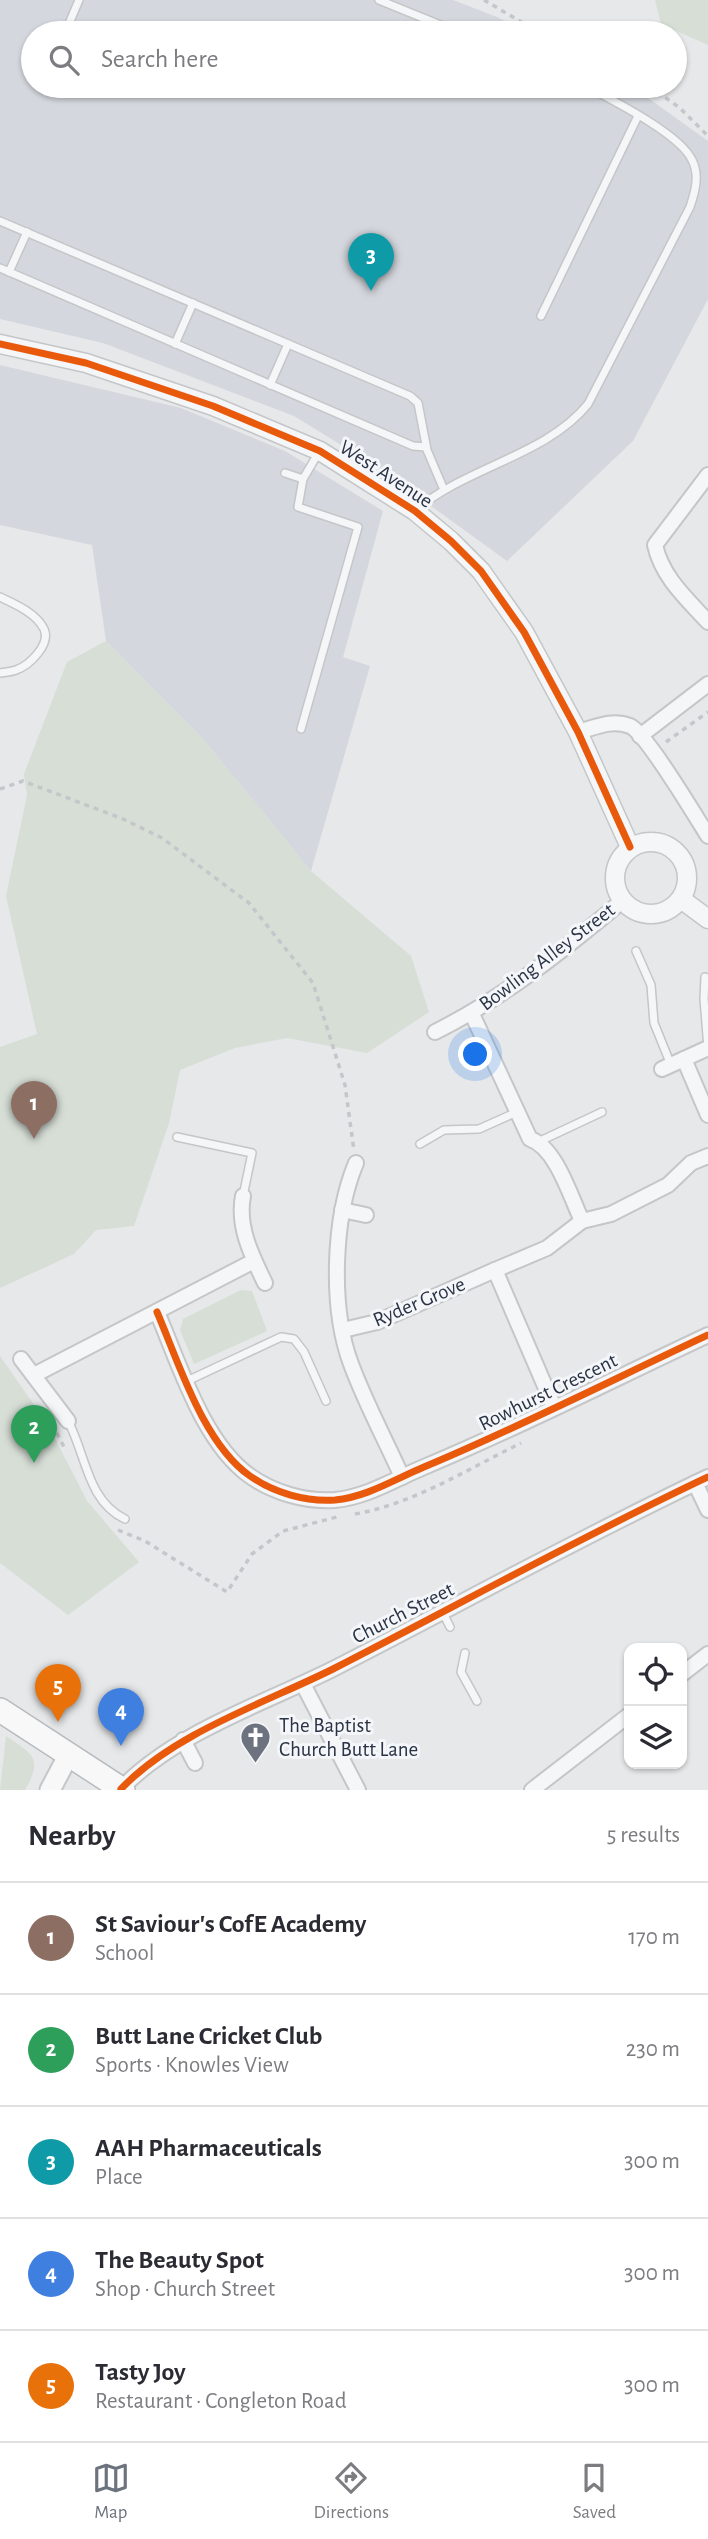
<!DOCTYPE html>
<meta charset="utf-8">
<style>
:root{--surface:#fff;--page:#f7f7f7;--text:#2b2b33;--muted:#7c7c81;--line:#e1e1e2;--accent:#6c737f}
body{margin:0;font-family:"Alegreya Sans",sans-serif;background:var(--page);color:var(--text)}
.controls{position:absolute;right:21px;bottom:21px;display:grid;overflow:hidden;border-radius:14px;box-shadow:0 2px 5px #0004}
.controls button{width:63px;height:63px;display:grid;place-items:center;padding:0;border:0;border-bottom:2px solid var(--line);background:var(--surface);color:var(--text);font:35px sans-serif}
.you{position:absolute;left:476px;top:1055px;width:24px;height:24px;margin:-18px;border:5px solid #fff;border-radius:50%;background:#1a73e8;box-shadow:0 0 0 10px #1a73e833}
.badge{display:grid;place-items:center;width:46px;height:46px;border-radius:50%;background:var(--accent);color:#fff;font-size:23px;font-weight:700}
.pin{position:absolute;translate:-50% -58px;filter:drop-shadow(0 2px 4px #0008)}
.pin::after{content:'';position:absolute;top:37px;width:24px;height:21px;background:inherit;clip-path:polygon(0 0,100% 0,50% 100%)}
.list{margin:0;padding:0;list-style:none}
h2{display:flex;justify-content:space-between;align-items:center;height:91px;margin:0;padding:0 28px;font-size:30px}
h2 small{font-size:23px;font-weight:400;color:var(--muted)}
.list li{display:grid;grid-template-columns:46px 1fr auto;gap:21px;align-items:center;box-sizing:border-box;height:112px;padding:0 28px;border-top:2px solid var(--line)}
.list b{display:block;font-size:26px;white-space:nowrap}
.list p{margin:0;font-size:23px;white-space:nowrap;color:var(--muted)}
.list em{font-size:23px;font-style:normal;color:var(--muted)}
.icon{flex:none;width:38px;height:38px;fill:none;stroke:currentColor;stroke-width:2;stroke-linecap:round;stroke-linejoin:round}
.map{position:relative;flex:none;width:708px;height:1790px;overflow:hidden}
.search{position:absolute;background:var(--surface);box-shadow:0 2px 5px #0004;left:21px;right:21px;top:21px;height:77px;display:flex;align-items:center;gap:18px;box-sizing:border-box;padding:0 24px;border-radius:38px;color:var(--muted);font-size:26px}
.sheet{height:651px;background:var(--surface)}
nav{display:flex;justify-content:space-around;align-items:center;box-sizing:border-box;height:98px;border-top:2px solid var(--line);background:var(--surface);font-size:19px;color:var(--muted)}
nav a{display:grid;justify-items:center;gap:4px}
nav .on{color:var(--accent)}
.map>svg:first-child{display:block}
.built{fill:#d4d7dd}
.green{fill:#d6ded6}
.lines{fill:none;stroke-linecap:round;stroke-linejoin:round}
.service-casing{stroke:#c4c6c8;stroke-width:10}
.minor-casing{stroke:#c4c6c8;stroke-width:18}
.tertiary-casing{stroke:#c4c6c8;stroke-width:21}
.secondary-casing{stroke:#c4c6c8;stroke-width:23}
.trunk-casing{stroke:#b8bbbf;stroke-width:26}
.path{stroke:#c5c6ca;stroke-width:3.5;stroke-dasharray:5 5;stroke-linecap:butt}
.service{stroke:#f5f6f7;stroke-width:7}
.minor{stroke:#f5f6f7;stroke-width:14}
.tertiary{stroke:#f5f6f7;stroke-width:18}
.secondary{stroke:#f8f8f8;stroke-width:19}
.trunk{stroke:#f8f8f8;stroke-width:23}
.cycleway-casing{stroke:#f4f6f9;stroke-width:11}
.cycleway{stroke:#e8590c;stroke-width:7}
.labels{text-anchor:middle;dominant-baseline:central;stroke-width:6;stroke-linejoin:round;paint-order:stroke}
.street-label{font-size:21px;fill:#2b3445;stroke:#f4f6f9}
.poi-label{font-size:21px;fill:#2b3445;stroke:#f4f6f9;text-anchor:start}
</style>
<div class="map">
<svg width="708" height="1790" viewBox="0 0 708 1790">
<rect width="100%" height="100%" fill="#e6e8ea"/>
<!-- built -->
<g class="built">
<path d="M 0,0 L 453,0 L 497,17 L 528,33 L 33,33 L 33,86 L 629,86 L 637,90 L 708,141 L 708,299 L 633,441 L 507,561 L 380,469 L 294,416 L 103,343 L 0,319 Z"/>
<path d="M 0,365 L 181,408 L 285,451 L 383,511 L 343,657 L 370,666 L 311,871 L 203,739 L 106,641 L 92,545 L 0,525 Z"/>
</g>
<!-- green -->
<g class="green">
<path d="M 655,0 L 708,0 L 708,45 L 661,24 Z"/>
<path d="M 106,641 L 203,739 L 311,871 L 411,956 L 429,1012 L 367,1053 L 287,1038 L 235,1048 L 180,1070 L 169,1123 L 134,1226 L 96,1230 L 74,1254 L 0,1288 L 0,1047 L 37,1034 L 6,896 L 27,795 L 24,774 L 67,662 Z"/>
<path d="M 241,1290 L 252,1291 L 267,1331 L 194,1364 L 180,1330 L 183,1319 Z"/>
<path d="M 0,1356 L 48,1425 L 87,1501 L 139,1562 L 68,1615 L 0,1563 Z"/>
<path d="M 6,1736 C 34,1755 43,1758 25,1790 L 0,1790 Z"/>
</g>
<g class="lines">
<defs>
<g id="service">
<path d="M 379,0 L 460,33"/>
<path d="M 65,33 L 79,0"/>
<path d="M 0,221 L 410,396 L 418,403 L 427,450 L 444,490"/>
<path d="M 0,268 L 413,446 L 426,447"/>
<path d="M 9,272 L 27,232"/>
<path d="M 541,316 L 638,116"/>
<path d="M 175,344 L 193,303"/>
<path d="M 270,385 L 288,344"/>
<path d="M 285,473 L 303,479"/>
<path d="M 415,511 C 465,467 546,456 588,404 L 690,207 C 695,192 700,175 692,160 C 680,134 612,100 586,86"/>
<path d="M 0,597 C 15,604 36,613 44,629 C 51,644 30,665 16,670 C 11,672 5,672 0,673"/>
<path d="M 301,729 L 358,527 L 298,507 L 303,479 L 319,452"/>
<path d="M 636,951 L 651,985 L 654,1023 L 671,1065"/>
<path d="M 705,977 L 704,999 L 708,1048"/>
<path d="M 177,1137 L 252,1153 L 243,1196"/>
<path d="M 538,1142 L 602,1112"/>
<path d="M 420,1144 L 444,1130 L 479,1129 L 517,1112"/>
<path d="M 187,1381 L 281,1337 L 294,1339 L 304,1352 L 326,1401"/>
<path d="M 68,1421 C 86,1454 87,1501 125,1519"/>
<path d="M 443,1613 L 450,1627"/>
<path d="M 465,1653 L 461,1672 L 477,1701"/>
</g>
<g id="minor">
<path d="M 708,475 L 655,545 C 662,577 686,598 708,622"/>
<path d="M 578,732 C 596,727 612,719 630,726 C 646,733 696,817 708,836"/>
<path d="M 640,736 L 708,684"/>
<path d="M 472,1014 L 530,1139 C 556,1147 571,1198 582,1221"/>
<path d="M 435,1032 C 503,998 564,950 622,901"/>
<path d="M 684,1059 L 708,1115"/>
<path d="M 662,1069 L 708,1048"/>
<path d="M 356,1163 C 333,1218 330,1308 351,1364 C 365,1402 385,1439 402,1477"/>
<path d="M 243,1196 C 237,1227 252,1256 265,1283"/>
<path d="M 342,1210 L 366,1215"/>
<path d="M 157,1312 C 179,1363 203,1443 250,1476 C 274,1493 306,1502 335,1500 C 367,1497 395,1479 424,1467 C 520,1427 614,1379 708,1335"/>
<path d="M 343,1330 L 377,1322 L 495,1270"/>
<path d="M 21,1359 L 68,1421"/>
<path d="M 34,1375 L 254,1261"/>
<path d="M 554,1407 L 495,1270 L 547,1248 L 582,1221 L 611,1214 L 668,1185 L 691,1163 L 708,1156"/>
<path d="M 695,1483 L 708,1510"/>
<path d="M 682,1674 L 708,1654"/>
<path d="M 303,1684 L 358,1790"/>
<path d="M 183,1740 L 195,1763"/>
<path d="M 121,1789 C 174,1733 265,1703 333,1669 C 458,1605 581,1537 708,1477"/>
<path d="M 532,1790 L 629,1715"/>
</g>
<g id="tertiary">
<path d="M 0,344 L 86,363 L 213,406 L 320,451 L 415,511 L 451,541 L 481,571 L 524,632 L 578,732 L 630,847"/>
<circle cx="651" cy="878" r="36"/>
<path d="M 681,899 L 708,919"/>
</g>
<path id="secondary" d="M 50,1790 L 68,1756"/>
<path id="trunk" d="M 0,1710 L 123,1790"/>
</defs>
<!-- service casing -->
<use href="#service" class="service-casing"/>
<!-- minor casing -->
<use href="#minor" class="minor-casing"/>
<!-- tertiary casing -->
<use href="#tertiary" class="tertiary-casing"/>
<!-- secondary casing -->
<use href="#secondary" class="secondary-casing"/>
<!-- trunk casing -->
<use href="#trunk" class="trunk-casing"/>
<!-- path -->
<g class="path">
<path d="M 484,0 L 540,33"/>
<path d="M 649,86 L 680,108 L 708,136"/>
<path d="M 666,742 L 708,712"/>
<path d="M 0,789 L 23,781 L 123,819 L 162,838 L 249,903 L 313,983 L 345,1085 L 354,1151"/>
<path d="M 57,1433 L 66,1451"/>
<path d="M 355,1514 C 413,1504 468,1469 521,1443"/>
<path d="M 118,1530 L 145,1541 L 227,1592 L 252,1554 L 283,1531 L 337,1517"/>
</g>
<!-- service -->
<use href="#service" class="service"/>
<!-- minor -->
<use href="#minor" class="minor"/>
<!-- tertiary -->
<use href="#tertiary" class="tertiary"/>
<!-- secondary -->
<use href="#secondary" class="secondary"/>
<!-- trunk -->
<use href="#trunk" class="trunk"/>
<defs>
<g id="cycleway">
<path d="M 0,344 L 86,363 L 213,406 L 320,451 L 415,511 L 451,541 L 481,571 L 524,632 L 578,732 L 630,847"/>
<path d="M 157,1312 C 179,1363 203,1443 250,1476 C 274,1493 306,1502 335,1500 C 367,1497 395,1479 424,1467 C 520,1427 614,1379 708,1335"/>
<path d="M 121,1789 C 174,1733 265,1703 333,1669 C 458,1605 581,1537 708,1477"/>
</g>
</defs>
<!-- cycleway casing -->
<use href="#cycleway" class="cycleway-casing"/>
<!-- cycleway -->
<use href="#cycleway" class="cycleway"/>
</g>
<!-- icons -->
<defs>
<symbol id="church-pin" viewBox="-11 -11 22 30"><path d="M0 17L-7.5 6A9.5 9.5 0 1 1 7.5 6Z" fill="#6c737f" stroke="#f4f6f9"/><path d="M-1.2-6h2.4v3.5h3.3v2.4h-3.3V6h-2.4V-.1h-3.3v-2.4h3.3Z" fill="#fff"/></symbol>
</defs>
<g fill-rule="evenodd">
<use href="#church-pin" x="238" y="1720" width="35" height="47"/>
</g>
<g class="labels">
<!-- street labels -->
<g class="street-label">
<text transform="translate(386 474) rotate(33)">West Avenue</text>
<text transform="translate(547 957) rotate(-37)">Bowling Alley Street</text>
<text transform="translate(419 1302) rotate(-23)">Ryder Grove</text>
<text transform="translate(548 1392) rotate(-26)">Rowhurst Crescent</text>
<text transform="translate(403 1613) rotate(-27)">Church Street</text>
</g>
<!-- poi labels -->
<g class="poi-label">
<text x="279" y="1725">The Baptist<tspan x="279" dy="24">Church Butt Lane</tspan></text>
</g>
</g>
</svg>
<div class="controls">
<button><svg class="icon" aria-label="locate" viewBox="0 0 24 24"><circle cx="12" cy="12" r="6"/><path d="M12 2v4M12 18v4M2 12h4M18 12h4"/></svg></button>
<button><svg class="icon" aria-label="layers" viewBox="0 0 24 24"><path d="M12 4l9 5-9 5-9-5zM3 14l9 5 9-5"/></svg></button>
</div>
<div class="you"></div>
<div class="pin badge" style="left:34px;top:1139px;background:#8d6e63">1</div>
<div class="pin badge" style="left:34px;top:1463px;background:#2e9e5b">2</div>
<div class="pin badge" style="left:371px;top:291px;background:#0f9aa8">3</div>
<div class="pin badge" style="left:121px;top:1746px;background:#3f7fe0">4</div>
<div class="pin badge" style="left:58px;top:1722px;background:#e8710a">5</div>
<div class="search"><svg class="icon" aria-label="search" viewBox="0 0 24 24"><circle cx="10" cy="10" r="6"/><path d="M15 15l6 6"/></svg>Search here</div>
</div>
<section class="sheet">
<h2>Nearby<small>5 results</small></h2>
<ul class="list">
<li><span class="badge" style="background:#8d6e63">1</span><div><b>St Saviour's CofE Academy</b><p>School</p></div><em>170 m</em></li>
<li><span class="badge" style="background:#2e9e5b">2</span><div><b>Butt Lane Cricket Club</b><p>Sports · Knowles View</p></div><em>230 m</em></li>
<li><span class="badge" style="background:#0f9aa8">3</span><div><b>AAH Pharmaceuticals</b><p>Place</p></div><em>300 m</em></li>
<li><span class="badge" style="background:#3f7fe0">4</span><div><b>The Beauty Spot</b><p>Shop · Church Street</p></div><em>300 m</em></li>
<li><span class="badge" style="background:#e8710a">5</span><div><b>Tasty Joy</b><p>Restaurant · Congleton Road</p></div><em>300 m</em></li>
</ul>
</section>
<nav>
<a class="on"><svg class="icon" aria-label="map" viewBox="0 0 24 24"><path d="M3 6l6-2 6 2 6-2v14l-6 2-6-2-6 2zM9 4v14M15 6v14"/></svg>Map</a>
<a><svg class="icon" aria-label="directions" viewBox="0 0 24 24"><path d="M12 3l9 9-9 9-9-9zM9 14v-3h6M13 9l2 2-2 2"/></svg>Directions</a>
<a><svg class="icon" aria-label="saved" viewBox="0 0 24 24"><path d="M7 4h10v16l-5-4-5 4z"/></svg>Saved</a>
</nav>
